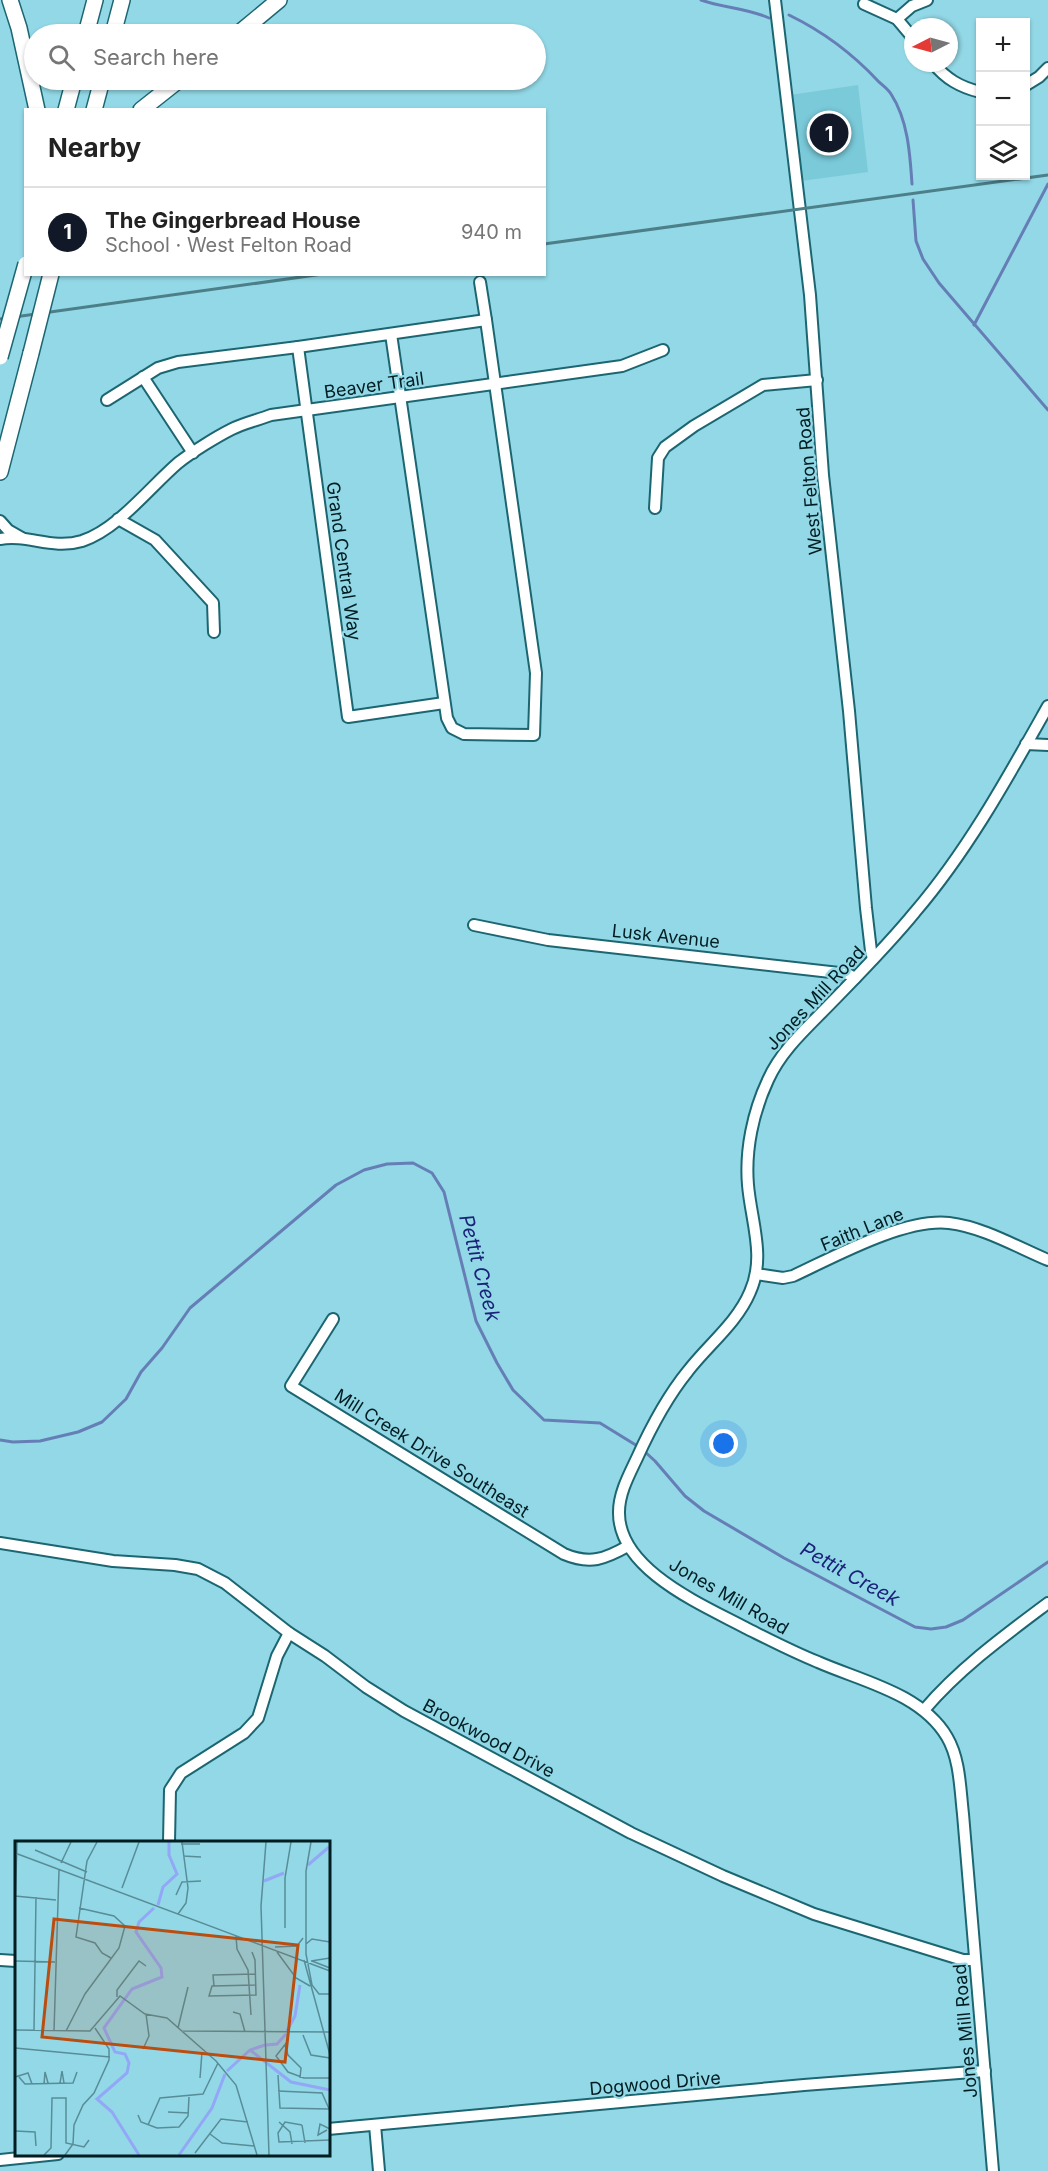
<!DOCTYPE html>
<meta charset="utf-8">
<style>
:root{--surface:#fff;--page:#f6f6f6;--text:#222;--muted:#767676;--line:#e0e0e0;--accent:#111827}
body{margin:0;font-family:Inter,sans-serif;background:var(--page);color:var(--text)}
.controls{position:absolute;right:18px;top:18px;display:grid;overflow:hidden;border-radius:0px;box-shadow:0 2px 4px #0004}
.controls button{width:54px;height:54px;display:grid;place-items:center;padding:0;border:0;border-bottom:2px solid var(--line);background:var(--surface);color:var(--text);font:30px sans-serif}
.compass{position:absolute;left:904px;top:18px;width:54px;height:54px;border-radius:50%;background:var(--surface);box-shadow:0 2px 4px #0004;rotate:264deg}
.you{position:absolute;left:724px;top:1444px;width:21px;height:21px;margin:-15px;border:4px solid #fff;border-radius:50%;background:#1a73e8;box-shadow:0 0 0 9px #1a73e833}
.badge{display:grid;place-items:center;width:39px;height:39px;border-radius:50%;background:var(--accent);color:#fff;font-size:20px;font-weight:700}
.pin{position:absolute;translate:-50% -50%;border:3px solid #fff;box-shadow:0 2px 6px #0006}
.list{margin:0;padding:0;list-style:none}
h2{display:flex;justify-content:space-between;align-items:center;height:78px;margin:0;padding:0 24px;font-size:26px}
h2 small{font-size:20px;font-weight:400;color:var(--muted)}
.list li{display:grid;grid-template-columns:39px 1fr auto;gap:18px;align-items:center;box-sizing:border-box;height:90px;padding:0 24px;border-top:2px solid var(--line)}
.list b{display:block;font-size:22px;white-space:nowrap}
.list p{margin:0;font-size:20px;white-space:nowrap;color:var(--muted)}
.list em{font-size:20px;font-style:normal;color:var(--muted)}
.icon{flex:none;width:33px;height:33px;fill:none;stroke:currentColor;stroke-width:2;stroke-linecap:round;stroke-linejoin:round}
.map{position:relative;flex:none;width:1048px;height:2171px;overflow:hidden}
.search{position:absolute;background:var(--surface);box-shadow:0 2px 4px #0004;left:24px;top:24px;width:522px;height:66px;display:flex;align-items:center;gap:15px;box-sizing:border-box;padding:0 21px;border-radius:33px;color:var(--muted);font-size:22px}
.panel{position:absolute;background:var(--surface);box-shadow:0 2px 4px #0004;left:24px;top:108px;width:522px;height:168px;border-radius:0px}
.map>svg:first-child{display:block}
.built{fill:#7acada}
.lines{fill:none;stroke-linecap:round;stroke-linejoin:round}
.stream{stroke:#667eb6;stroke-width:3}
.minor-casing{stroke:#1c6672;stroke-width:14}
.highway-casing{stroke:#1c6672;stroke-width:18}
.minor{stroke:#fff;stroke-width:10}
.highway{stroke:#fff;stroke-width:15}
.rail{stroke:#4c7f88;stroke-width:3}
.highway-bridge-casing{stroke:#1c6672;stroke-width:18;stroke-linecap:butt}
.highway-bridge{stroke:#fff;stroke-width:15}
.labels{text-anchor:middle;dominant-baseline:central;stroke-width:4.5;stroke-linejoin:round;paint-order:stroke}
.street-label{font-size:18px;fill:#001d22;stroke:#92d8e6}
.water-label{font-size:20px;font-style:italic;fill:#1b2279;stroke:#92d8e6}
.inset-river{fill:none;stroke:#92a8f6;stroke-width:3}
.inset-road{fill:none;stroke:#588d98;stroke-width:1.5}
.view{fill:#ba4d10;fill-opacity:0.15;stroke:#ba4d10;stroke-width:3}
.inset-edge{fill:none;stroke:#001d22;stroke-width:3}
</style>
<div class="map">
<svg width="1048" height="2171" viewBox="0 0 1048 2171">
<rect width="100%" height="100%" fill="#92d8e6"/>
<!-- built -->
<path class="built" d="M 858,85 L 868,172 L 801,181 L 790,95 Z"/>
<g class="lines">
<!-- stream -->
<g class="stream">
<path d="M 701,0 C 724,8 747,8 769,18"/>
<path d="M 789,15 C 822,31 852,53 878,81 C 882,85 888,89 891,94 C 908,120 910,154 912,184"/>
<path d="M 913,200 L 916,241 L 923,259 L 939,283 L 1048,410"/>
<path d="M 974,325 L 1048,184"/>
<path d="M 0,1440 L 13,1442 L 40,1441 L 78,1432 L 102,1422 L 126,1399 L 141,1372 L 162,1348 L 190,1308 L 336,1185 L 364,1170 L 387,1164 L 413,1163 L 432,1173 L 444,1192 L 476,1321 L 497,1363 L 513,1390 L 544,1420 L 600,1423 L 639,1447"/>
<path d="M 644,1451 L 655,1461 L 685,1496 L 704,1511 L 784,1558 L 915,1627 L 931,1629 L 946,1627 L 963,1620 L 1048,1562"/>
</g>
<defs>
<g id="minor">
<path d="M 775,0 L 810,295 L 823,475 L 849,711 L 866,908 L 871,951 L 873,959"/>
<path d="M 864,4 L 897,19 L 913,38"/>
<path d="M 897,19 L 912,6 L 927,0"/>
<path d="M 933,63 C 946,79 960,87 980,92"/>
<path d="M 1026,85 L 1039,77 L 1048,68"/>
<path d="M 480,282 L 486,320"/>
<path d="M 298,347 L 348,717 L 444,703"/>
<path d="M 143,377 L 193,453"/>
<path d="M 107,400 L 158,368 L 178,362 L 298,347 L 486,320 L 536,673 L 534,735 L 464,734 L 452,728 L 447,718 L 391,334"/>
<path d="M 655,508 L 658,458 L 665,447 L 694,426 L 763,385 L 817,380"/>
<path d="M 118,519 L 155,540 L 213,603 L 214,632"/>
<path d="M 0,521 L 8,530 L 22,538"/>
<path d="M 0,539 C 28,534 52,550 82,541 C 118,529 149,488 178,463 C 192,452 216,437 232,429 C 244,423 258,420 271,415 L 622,366 L 663,350"/>
<path d="M 1026,744 L 1048,745"/>
<path d="M 474,925 L 548,940 L 848,974 L 855,978"/>
<path d="M 756,1274 L 783,1278 L 793,1276 C 834,1257 904,1218 949,1223 C 983,1227 1017,1247 1048,1260"/>
<path d="M 333,1319 L 291,1386 L 564,1554 C 590,1565 605,1559 628,1546"/>
<path d="M 0,1543 L 113,1561 L 175,1565 L 198,1569 L 225,1583 L 289,1633 L 325,1656 L 366,1687 L 404,1711 L 631,1833 L 723,1876 L 814,1914 L 963,1960 L 975,1960"/>
<path d="M 924,1710 C 960,1668 1004,1636 1048,1603"/>
<path d="M 169,1842 L 170,1790 L 181,1773 L 244,1733 L 258,1718 L 277,1656 L 289,1633"/>
<path d="M 0,1960 L 16,1961"/>
<path d="M 375,2125 L 379,2171"/>
<path d="M 328,2129 L 804,2085 L 985,2071"/>
<path d="M 0,2160 L 58,2154"/>
<path d="M 993,2171 L 963,1814 C 960,1788 960,1759 947,1737 C 921,1693 861,1681 818,1662 C 793,1652 770,1640 746,1628 C 703,1605 618,1570 619,1512 C 619,1493 629,1475 637,1458 C 651,1427 666,1398 688,1371 C 708,1345 737,1323 750,1292 C 766,1257 751,1221 748,1185 C 745,1150 753,1112 768,1080 C 782,1049 808,1027 832,1002 C 860,973 889,944 915,912 C 968,850 1008,777 1048,706"/>
</g>
<g id="highway">
<path d="M 10,0 L 19,28 L 37,110"/>
<path d="M 86,34 L 95,0"/>
<path d="M 113,34 L 122,0"/>
<path d="M 238,34 L 279,0"/>
<path d="M 66,110 L 74,80"/>
<path d="M 94,110 L 102,80"/>
<path d="M 141,110 L 179,80"/>
<path d="M 0,472 L 31,353"/>
</g>
</defs>
<!-- minor casing -->
<use href="#minor" class="minor-casing"/>
<!-- highway casing -->
<use href="#highway" class="highway-casing"/>
<!-- minor -->
<use href="#minor" class="minor"/>
<!-- highway -->
<use href="#highway" class="highway"/>
<!-- rail -->
<g class="rail">
<path d="M 544,244 L 1048,175"/>
<path d="M 0,319 L 323,274"/>
</g>
<defs>
<g id="highway-bridge">
<path d="M 31,353 L 51,274"/>
<path d="M 0,357 L 26,264"/>
</g>
</defs>
<!-- highway-bridge casing -->
<use href="#highway-bridge" class="highway-bridge-casing"/>
<!-- highway-bridge -->
<use href="#highway-bridge" class="highway-bridge"/>
</g>
<g class="labels">
<!-- street labels -->
<g class="street-label">
<text transform="translate(374 385) rotate(-8)">Beaver Trail</text>
<text transform="translate(809 481) rotate(-95)">West Felton Road</text>
<text transform="translate(344 561) rotate(82)">Grand Central Way</text>
<text transform="translate(666 936) rotate(6)">Lusk Avenue</text>
<text transform="translate(815 998) rotate(-47)">Jones Mill Road</text>
<text transform="translate(862 1229) rotate(-22)">Faith Lane</text>
<text transform="translate(432 1453) rotate(32)">Mill Creek Drive Southeast</text>
<text transform="translate(729 1596) rotate(30)">Jones Mill Road</text>
<text transform="translate(489 1738) rotate(28)">Brookwood Drive</text>
<text transform="translate(965 2031) rotate(-95)">Jones Mill Road</text>
<text transform="translate(655 2083) rotate(-5)">Dogwood Drive</text>
</g>
<!-- water labels -->
<g class="water-label">
<text transform="translate(480 1268) rotate(75)">Pettit Creek</text>
<text transform="translate(850 1574) rotate(29)">Pettit Creek</text>
</g>
</g>
<!-- overview -->
<g transform="translate(15 1841)">
<rect width="315" height="315" fill="#92d8e6"/>
<path class="inset-river" d="M 293,24 L 314,6M 249,40 L 269,32M 143,64 L 148,46 L 162,33 L 154,14 L 154,1M 272,190 L 280,175 L 285,144M 251,204 L 262,203 L 271,193M 235,209 L 276,241 L 315,249M 212,230 L 235,209 L 250,204M 124,314 L 97,271 L 82,258 L 112,232 L 114,222 L 110,213 L 100,211 L 89,187 L 117,148 L 147,136 L 146,127 L 121,91 L 124,81 L 139,67M 164,314 L 197,267 L 210,233"/>
<path class="inset-road" d="M 82,1 L 72,20 L 61,96 L 80,102 L 87,112 L 96,117M 251,1 L 246,65 L 254,314M 296,1 L 291,30 L 291,113 L 297,144 L 304,153 L 315,153M 166,3 L 185,3M 20,9 L 72,31M 0,12 L 315,130M 168,15 L 186,16M 46,22 L 56,1M 107,47 L 124,1M 161,54 L 167,41 L 186,40M 0,55 L 41,59M 0,69 L 2,1M 163,73 L 171,62 L 173,47 L 167,1M 270,87 L 270,37 L 276,1M 221,95 L 222,108 L 233,129 L 236,174M 291,103 L 297,98 L 315,101M 260,106 L 282,105 L 288,97M 237,111 L 240,119 L 241,154 L 194,155 L 197,145 L 241,144M 262,111 L 281,137 L 295,145M 289,119 L 315,214M 0,120 L 40,121M 296,120 L 315,117M 297,120 L 315,127M 199,145 L 198,134 L 240,133M 102,156 L 102,149 L 124,120 L 131,125M 218,171 L 225,173 L 230,191M 163,187 L 173,146M 0,189 L 75,190 L 105,155 L 130,173 L 152,177 L 201,220 L 221,244 L 242,314M 19,189 L 21,56M 39,190 L 44,29M 51,190 L 70,153 L 104,107 L 110,85 L 99,75 L 64,67M 166,190 L 315,191M 288,194 L 296,214 L 315,217M 272,201 L 261,215 L 273,231 L 289,237 L 315,237M 270,204 L 273,214 L 286,227 L 285,237M 0,207 L 95,216M 128,208 L 134,195 L 131,173M 263,234 L 265,267 L 314,268M 0,236 L 13,232 L 17,243M 4,236 L 10,243 L 58,242 L 62,231M 185,237 L 187,211M 45,242 L 47,230 L 49,242M 29,243 L 30,231 L 33,242M 263,250 L 307,252 L 315,270M 153,271 L 174,272M 123,274 L 126,281 L 142,287 L 164,286 L 173,275 L 174,256M 264,281 L 275,291 L 277,303M 133,284 L 145,257 L 188,253 L 203,222M 287,284 L 270,281 L 263,292 L 264,301 L 315,299M 287,284 L 290,302M 312,289 L 303,294 L 305,283 L 315,288M 0,290 L 20,291 L 21,305M 195,293 L 207,302 L 239,305M 180,312 L 206,278 L 233,281M 29,314 L 36,307 L 37,257 L 51,257 L 51,302 L 69,306 L 74,299M 50,314 L 58,303 L 59,284 L 68,264 L 79,252 L 94,219 L 94,208 L 80,187"/>
<path class="view" d="M 39,78 L 283,104 L 270,221 L 27,196 Z"/>
<rect width="315" height="315" class="inset-edge"/>
</g>
</svg>
<div class="controls">
<button>+</button>
<button>−</button>
<button><svg class="icon" aria-label="layers" viewBox="0 0 24 24"><path d="M12 4l9 5-9 5-9-5zM3 14l9 5 9-5"/></svg></button>
</div>
<svg class="compass" viewBox="-18 -18 36 36"><path d="M0-13l5 13h-10z" fill="#e53935"/><path d="M0 13l5-13h-10z" fill="#767676"/></svg>
<div class="you"></div>
<div class="pin badge" style="left:829px;top:133px">1</div>
<div class="search"><svg class="icon" aria-label="search" viewBox="0 0 24 24"><circle cx="10" cy="10" r="6"/><path d="M15 15l6 6"/></svg>Search here</div>
<section class="panel">
<h2>Nearby<small></small></h2>
<ul class="list">
<li><span class="badge">1</span><div><b>The Gingerbread House</b><p>School · West Felton Road</p></div><em>940 m</em></li>
</ul>
</section>
</div>
